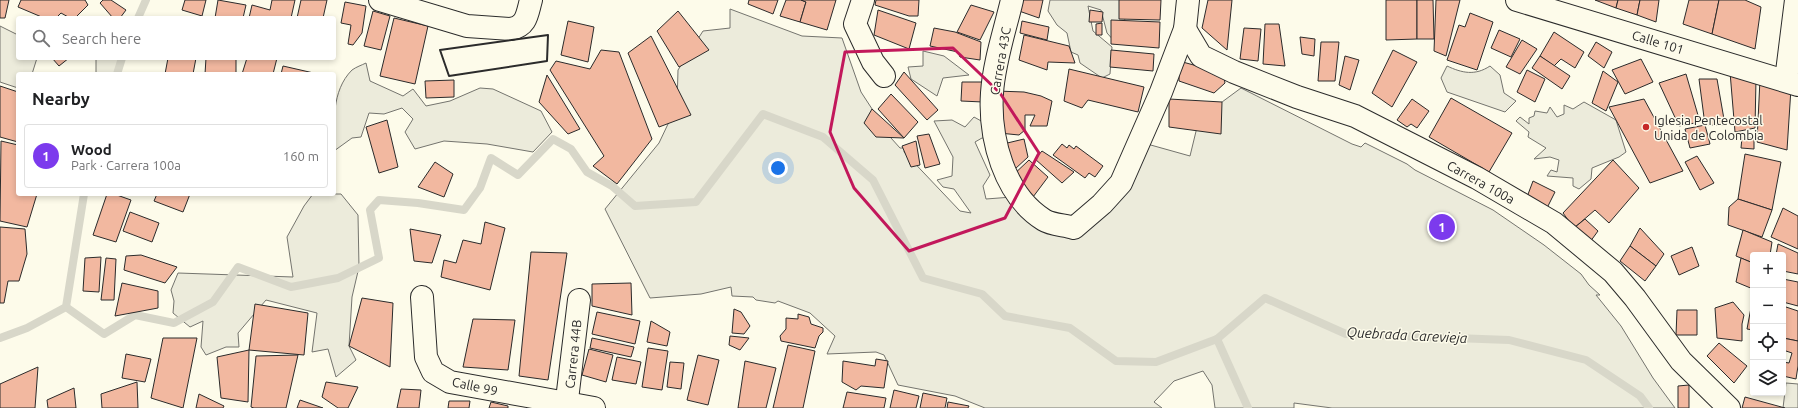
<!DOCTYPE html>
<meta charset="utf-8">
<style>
:root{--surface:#fff;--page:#f2f2f2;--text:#202124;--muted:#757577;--line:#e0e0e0;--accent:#7c3aed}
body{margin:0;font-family:Ubuntu,sans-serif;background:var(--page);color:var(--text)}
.controls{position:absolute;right:12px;bottom:12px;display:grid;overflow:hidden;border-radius:4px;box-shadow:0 2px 6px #0003}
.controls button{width:36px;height:36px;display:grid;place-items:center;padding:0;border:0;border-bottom:1px solid var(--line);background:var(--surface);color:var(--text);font:20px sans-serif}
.you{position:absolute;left:778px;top:168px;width:14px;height:14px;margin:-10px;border:3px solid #fff;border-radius:50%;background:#1a73e8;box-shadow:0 0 0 6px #1a73e833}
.badge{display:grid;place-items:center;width:26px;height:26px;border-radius:50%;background:var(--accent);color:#fff;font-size:13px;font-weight:700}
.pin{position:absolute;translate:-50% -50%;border:2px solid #fff;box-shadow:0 1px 4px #0006}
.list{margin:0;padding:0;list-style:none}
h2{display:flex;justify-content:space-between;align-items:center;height:52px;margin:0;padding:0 16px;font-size:17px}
h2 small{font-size:13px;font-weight:400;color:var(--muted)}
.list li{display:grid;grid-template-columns:26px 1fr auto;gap:12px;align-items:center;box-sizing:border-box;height:64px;margin:0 8px 8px;padding:0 8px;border:1px solid var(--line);border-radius:4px}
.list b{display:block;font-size:15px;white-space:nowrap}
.list p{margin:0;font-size:13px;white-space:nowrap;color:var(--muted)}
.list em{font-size:13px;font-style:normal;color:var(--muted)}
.icon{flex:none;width:22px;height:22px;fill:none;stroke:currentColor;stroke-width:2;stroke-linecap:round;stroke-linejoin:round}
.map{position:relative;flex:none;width:1798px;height:408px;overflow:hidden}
.search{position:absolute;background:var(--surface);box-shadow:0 2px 6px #0003;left:16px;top:16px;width:320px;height:44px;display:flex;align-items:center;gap:10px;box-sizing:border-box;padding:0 14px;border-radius:4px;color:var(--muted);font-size:15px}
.panel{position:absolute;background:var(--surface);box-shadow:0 2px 6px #0003;left:16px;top:72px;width:320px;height:124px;border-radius:4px}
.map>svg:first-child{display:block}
.green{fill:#ecebdb;stroke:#74746e}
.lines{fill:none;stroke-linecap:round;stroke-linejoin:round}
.stream{stroke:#d8d7c9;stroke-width:8}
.building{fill:#f2b8a0;stroke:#2b2b2b}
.street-casing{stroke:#2b2b2b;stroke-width:24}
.street{stroke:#fdfbea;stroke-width:22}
.wall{stroke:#2b2b2b;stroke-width:2}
.marked{fill:none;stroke:#c2185b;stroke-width:3;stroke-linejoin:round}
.poi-dot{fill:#c62828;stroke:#fdfbea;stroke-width:1.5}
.labels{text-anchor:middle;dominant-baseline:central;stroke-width:3;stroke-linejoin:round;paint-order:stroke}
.street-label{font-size:13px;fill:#2b2b2b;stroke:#fdfbea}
.poi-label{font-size:13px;fill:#2b2b2b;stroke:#fdfbea;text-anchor:start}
.water-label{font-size:14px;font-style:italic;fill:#2b2b2b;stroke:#fdfbea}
</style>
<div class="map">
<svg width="1798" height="408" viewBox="0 0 1798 408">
<rect width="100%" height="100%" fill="#fdfbea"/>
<!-- green -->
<g class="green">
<path d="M 1050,0 L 1122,0 L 1126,10 L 1122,41 L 1116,43 L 1107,33 L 1101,10 L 1088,6 L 1093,31 L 1112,47 L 1110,74 L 1102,78 L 1080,63 L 1078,55 L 1071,52 L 1067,33 L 1057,25 L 1048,11 Z"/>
<path d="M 730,9 L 802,36 L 842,38 L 861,92 L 891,138 L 900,148 L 905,148 L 904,152 L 960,211 L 971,213 L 954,189 L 943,187 L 937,180 L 952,176 L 953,157 L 934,121 L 952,120 L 965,127 L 974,117 L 992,127 L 990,138 L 982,138 L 975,142 L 990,175 L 983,186 L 986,199 L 1012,197 L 1076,229 L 1140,142 L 1190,156 L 1199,119 L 1241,88 L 1352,144 L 1361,147 L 1365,143 L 1407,164 L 1415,170 L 1493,210 L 1544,245 L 1581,274 L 1589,285 L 1600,295 L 1596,295 L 1621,326 L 1653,378 L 1675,408 L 1332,408 L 1294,403 L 1294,408 L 1215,408 L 1212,385 L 1203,371 L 1174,381 L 1154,402 L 1162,408 L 985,408 L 955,396 L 898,385 L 884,355 L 876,352 L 827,354 L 835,336 L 810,313 L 778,301 L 775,303 L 756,300 L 753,297 L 732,296 L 731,287 L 701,294 L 650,298 L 605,209 L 659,143 L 677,105 L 678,70 L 703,31 L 730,28 Z"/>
<path d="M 0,26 L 18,35 L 18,58 L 37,58 L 32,74 L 18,74 L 18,88 L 0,82 Z"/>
<path d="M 923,51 L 944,56 L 969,75 L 943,78 L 937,96 L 911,79 L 908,67 L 923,66 Z"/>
<path d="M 96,58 L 120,58 L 114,74 L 96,74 Z"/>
<path d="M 366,63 L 370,81 L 403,96 L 413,89 L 426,106 L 450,101 L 480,88 L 493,89 L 541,111 L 552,132 L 533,152 L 487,144 L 444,141 L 415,149 L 405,132 L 413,119 L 402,108 L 384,114 L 369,113 L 361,137 L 352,138 L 334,151 C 334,124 331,91 352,70 C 356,67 362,65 366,63 Z"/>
<path d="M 1447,66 C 1462,73 1475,76 1490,66 L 1500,75 L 1504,93 L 1516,101 L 1505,112 L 1447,92 L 1441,78 Z"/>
<path d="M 1584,102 L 1616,120 L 1626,152 L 1619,157 L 1592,168 L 1591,179 L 1579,189 L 1573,186 L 1573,178 L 1547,176 L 1551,170 L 1557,172 L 1559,160 L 1550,157 L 1534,159 L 1546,148 L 1528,137 L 1529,132 L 1516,121 L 1520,117 L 1529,124 L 1529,118 L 1534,116 L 1535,111 L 1547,113 L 1550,107 L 1557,117 L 1564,114 L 1564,105 L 1573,109 Z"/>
<path d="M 313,194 L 341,194 L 358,215 L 359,267 L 352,297 L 349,346 L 356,360 L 336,377 L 328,349 L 312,352 L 317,313 L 266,300 L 238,333 L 239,347 L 226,347 L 206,355 L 201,347 L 203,321 L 190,327 L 173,313 L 174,301 L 171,290 L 178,273 L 293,277 L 287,237 L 304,206 Z"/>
<path d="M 1786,383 L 1798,384 L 1798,408 L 1783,408 Z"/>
</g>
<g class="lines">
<!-- stream -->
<g class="stream">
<path d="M 138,18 L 146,0"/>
<path d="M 117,74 L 122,58"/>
<path d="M 66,307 L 104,334 L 135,315 L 174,323 L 213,302 L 238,267 L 291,287 L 338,278 L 379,258 L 370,210 L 379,200 L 418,203 L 464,210 L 480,188 L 491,158 L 518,175 L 553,139 L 571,149 L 587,172 L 612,186 L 635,206 L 696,202 L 763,114 L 823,137 L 873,180 L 923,278 L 982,294 L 1005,316 L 1070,328 L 1116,361 L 1156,362 L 1217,339 L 1265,298 L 1346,334 L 1509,340 L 1586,360 L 1640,396 L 1649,408"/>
<path d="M 0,338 L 27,328 L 66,307 L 84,194"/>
<path d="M 1217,339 L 1248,408"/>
</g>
</g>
<!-- building -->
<g class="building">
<path d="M 0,0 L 9,0 L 5,18 L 0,18 Z"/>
<path d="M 21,0 L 85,0 L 88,5 L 75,18 L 70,18 L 61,13 L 56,18 L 44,18 L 18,7 Z"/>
<path d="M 103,0 L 111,0 L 126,10 L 120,18 L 113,18 L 100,3 Z"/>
<path d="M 185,0 L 206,0 L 202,16 L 182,10 Z"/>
<path d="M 218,0 L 246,5 L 243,18 L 215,18 Z"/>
<path d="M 272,0 L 295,0 L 291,18 L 249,18 L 252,5 L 270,10 Z"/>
<path d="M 301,0 L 327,0 L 323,18 L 297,18 Z"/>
<path d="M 749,0 L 778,0 L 773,14 L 748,4 Z"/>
<path d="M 786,0 L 801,0 L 806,2 L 800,22 L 780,16 Z"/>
<path d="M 801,0 L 836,0 L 827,30 L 800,22 L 806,2 Z"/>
<path d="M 876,0 L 919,0 L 918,16 L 909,16 L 875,5 Z"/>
<path d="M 1023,0 L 1043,0 L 1039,18 L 1019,11 Z"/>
<path d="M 1119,0 L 1161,0 L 1160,20 L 1119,19 Z"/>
<path d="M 1208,0 L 1232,0 L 1227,50 L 1202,28 Z"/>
<path d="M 1386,0 L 1417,0 L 1417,39 L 1386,40 Z"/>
<path d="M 1417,0 L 1433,0 L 1434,39 L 1417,39 Z"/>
<path d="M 1436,0 L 1460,0 L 1446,56 L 1434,51 Z"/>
<path d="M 1595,0 L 1618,0 L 1616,8 Z"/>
<path d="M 1618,0 L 1640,0 L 1637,15 L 1616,8 Z"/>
<path d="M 1640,0 L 1659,0 L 1656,22 L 1637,15 Z"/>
<path d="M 1689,0 L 1719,0 L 1712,34 L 1683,24 Z"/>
<path d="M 1719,0 L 1745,0 L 1761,7 L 1755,49 L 1712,34 Z"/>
<path d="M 345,2 L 366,6 L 362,33 L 353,45 L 348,44 L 351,25 L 341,23 Z"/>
<path d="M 971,5 L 994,12 L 980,40 L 957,32 Z"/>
<path d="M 878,10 L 916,23 L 909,49 L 874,35 Z"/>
<path d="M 1090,10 L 1103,12 L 1102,22 L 1089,22 Z"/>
<path d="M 373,11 L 390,16 L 381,50 L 364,46 Z"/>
<path d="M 678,11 L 709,50 L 679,67 L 657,31 Z"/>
<path d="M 1470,13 L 1493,22 L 1477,70 L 1447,60 L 1459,25 L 1465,27 Z"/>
<path d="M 394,18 L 428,26 L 415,84 L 380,76 Z"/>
<path d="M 1111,20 L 1160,22 L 1159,48 L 1111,44 Z"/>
<path d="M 568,21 L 594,27 L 588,62 L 561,55 Z"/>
<path d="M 1022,21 L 1049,27 L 1047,40 L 1020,33 Z"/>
<path d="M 1102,23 L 1102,35 L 1096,35 L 1096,24 Z"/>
<path d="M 1265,24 L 1279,24 L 1285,66 L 1263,64 Z"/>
<path d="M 934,28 L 955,32 L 981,42 L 980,60 L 960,57 L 958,52 L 930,46 Z"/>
<path d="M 1244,28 L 1261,29 L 1258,61 L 1240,59 Z"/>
<path d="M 1499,30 L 1520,39 L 1511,57 L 1491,48 Z"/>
<path d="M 1554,32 L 1584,52 L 1575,68 L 1561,59 L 1554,66 L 1540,56 Z"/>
<path d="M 1024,35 L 1069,46 L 1075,63 L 1048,62 L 1047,70 L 1019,60 Z"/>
<path d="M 651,36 L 691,115 L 659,127 L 628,53 Z"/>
<path d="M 1300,37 L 1315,39 L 1314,56 L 1302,54 Z"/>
<path d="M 1522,40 L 1537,49 L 1520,74 L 1506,67 Z"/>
<path d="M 1321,42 L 1339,42 L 1335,81 L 1318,81 Z"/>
<path d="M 1596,42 L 1612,52 L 1604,68 L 1588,56 Z"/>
<path d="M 601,50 L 619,52 L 652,139 L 617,184 L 593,166 L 604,156 L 550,70 L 556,61 L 590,69 Z"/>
<path d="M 1111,50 L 1154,54 L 1153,71 L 1110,67 Z"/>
<path d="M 1393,50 L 1417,62 L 1392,107 L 1372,93 Z"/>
<path d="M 1345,56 L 1359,60 L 1350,90 L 1339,85 Z"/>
<path d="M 1540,56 L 1570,76 L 1562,89 L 1532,68 Z"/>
<path d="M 52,58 L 69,58 L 59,66 Z"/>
<path d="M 168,58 L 196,58 L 193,74 L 165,74 Z"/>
<path d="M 206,58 L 236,58 L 236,74 L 205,74 Z"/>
<path d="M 247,58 L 277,58 L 273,74 L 242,74 Z"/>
<path d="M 1641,59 L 1653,82 L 1625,94 L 1612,70 Z"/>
<path d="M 1179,61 L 1223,73 L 1225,83 L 1214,93 L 1179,81 Z"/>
<path d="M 283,66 L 318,74 L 281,74 Z"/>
<path d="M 1069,69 L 1144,87 L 1138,112 L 1088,100 L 1082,108 L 1064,101 Z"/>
<path d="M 1527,70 L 1545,79 L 1535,102 L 1517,92 Z"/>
<path d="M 1603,71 L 1618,82 L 1606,111 L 1592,103 Z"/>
<path d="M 904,72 L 938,110 L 927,120 L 895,85 Z"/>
<path d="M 1730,72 L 1756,79 L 1755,128 L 1735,132 Z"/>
<path d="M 1686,74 L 1700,122 L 1679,126 L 1659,83 Z"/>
<path d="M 547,75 L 580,129 L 568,134 L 539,102 Z"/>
<path d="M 1699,79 L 1717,79 L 1725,125 L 1705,125 Z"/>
<path d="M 1760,79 L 1791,88 L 1787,150 L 1757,142 Z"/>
<path d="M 454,80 L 454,97 L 426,98 L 425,81 Z"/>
<path d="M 962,82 L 983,82 L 983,102 L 961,101 Z"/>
<path d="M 0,86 L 18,92 L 18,142 L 0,137 Z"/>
<path d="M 996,91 L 1024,92 L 1041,96 L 1052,101 L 1047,126 L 1030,126 L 1035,115 L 1025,115 L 1025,130 L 1019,135 L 999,133 Z"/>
<path d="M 891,94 L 918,122 L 904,138 L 878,109 Z"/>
<path d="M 1451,98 L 1512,133 L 1489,172 L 1429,137 Z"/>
<path d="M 1169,99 L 1222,102 L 1221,134 L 1169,127 Z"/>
<path d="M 1412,99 L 1429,111 L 1417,128 L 1411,124 L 1407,127 L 1397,120 Z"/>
<path d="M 1644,99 L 1683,171 L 1650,183 L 1609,107 Z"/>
<path d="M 872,109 L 904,138 L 876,137 L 864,123 Z"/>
<path d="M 387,120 L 398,167 L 379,173 L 366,127 Z"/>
<path d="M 1705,125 L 1710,144 L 1690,148 L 1685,129 Z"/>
<path d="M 929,134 L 940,164 L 925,168 L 917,136 Z"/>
<path d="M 1742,137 L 1754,138 L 1754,149 L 1741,148 Z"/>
<path d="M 1024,139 L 1028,157 L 1015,169 L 999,145 Z"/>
<path d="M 1,141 L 18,145 L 18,194 L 37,194 L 27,227 L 0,221 Z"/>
<path d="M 916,141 L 920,165 L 911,167 L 902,146 Z"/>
<path d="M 1062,144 L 1067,148 L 1069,145 L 1074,149 L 1076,146 L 1103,166 L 1095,177 L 1089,173 L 1085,178 L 1053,155 Z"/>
<path d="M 1042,151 L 1074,172 L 1062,183 L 1035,159 Z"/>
<path d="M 1745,154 L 1781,162 L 1772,210 L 1738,199 Z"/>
<path d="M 1697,156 L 1714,183 L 1700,190 L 1685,162 Z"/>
<path d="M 1029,160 L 1048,177 L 1030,201 L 1010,178 Z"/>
<path d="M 1613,160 L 1639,188 L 1609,223 L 1595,210 L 1574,228 L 1563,213 Z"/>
<path d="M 435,162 L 453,174 L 444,197 L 418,187 Z"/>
<path d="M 1533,181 L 1555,192 L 1547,208 L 1527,197 Z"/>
<path d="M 107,194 L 114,194 L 131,200 L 116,242 L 93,235 Z"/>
<path d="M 157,194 L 190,194 L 183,212 L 154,201 Z"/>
<path d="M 1738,199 L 1772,210 L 1762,237 L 1728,225 L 1729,207 Z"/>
<path d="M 1783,208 L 1798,216 L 1798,249 L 1771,237 Z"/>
<path d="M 130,212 L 159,223 L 152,242 L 123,231 Z"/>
<path d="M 1585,219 L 1598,231 L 1590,242 L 1574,228 Z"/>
<path d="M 485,222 L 505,228 L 490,290 L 441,277 L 444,260 L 456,263 L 463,240 L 481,244 Z"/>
<path d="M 0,227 L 25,229 L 27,254 L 19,281 L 8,281 L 4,303 L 0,303 Z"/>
<path d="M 1640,228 L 1664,254 L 1656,266 L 1630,246 Z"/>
<path d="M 410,229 L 441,235 L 432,263 L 414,261 Z"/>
<path d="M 1743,230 L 1772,242 L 1770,255 L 1753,255 L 1753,263 L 1736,256 Z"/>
<path d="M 1778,244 L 1798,253 L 1798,274 L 1783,271 L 1783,255 L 1776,255 Z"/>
<path d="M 1630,246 L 1656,266 L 1645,281 L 1620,261 Z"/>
<path d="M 1692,247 L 1699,266 L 1679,275 L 1671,256 Z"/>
<path d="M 531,252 L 567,253 L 548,380 L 519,376 Z"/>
<path d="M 141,255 L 177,267 L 165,283 L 124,270 L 126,256 Z"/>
<path d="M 101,257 L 99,292 L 83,291 L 85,258 Z"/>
<path d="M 106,258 L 116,259 L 114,300 L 101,300 Z"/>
<path d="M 1741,258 L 1753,263 L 1753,289 L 1736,282 Z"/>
<path d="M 1783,279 L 1798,282 L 1798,306 L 1783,302 Z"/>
<path d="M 122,283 L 158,291 L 158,308 L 115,316 Z"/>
<path d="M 631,283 L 632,315 L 592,306 L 592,284 Z"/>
<path d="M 1753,297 L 1753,330 L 1747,329 Z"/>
<path d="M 362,298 L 393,303 L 390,367 L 349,346 Z"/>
<path d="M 1733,302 L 1744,315 L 1742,324 L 1742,341 L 1717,338 L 1715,308 Z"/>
<path d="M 255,304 L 308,313 L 304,355 L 249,350 Z"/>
<path d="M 1783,306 L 1798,311 L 1798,341 L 1783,338 Z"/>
<path d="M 734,309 L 741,312 L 750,326 L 744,334 L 732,333 Z"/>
<path d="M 1677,310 L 1697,310 L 1697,335 L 1676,335 Z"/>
<path d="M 597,312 L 640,321 L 635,344 L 592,334 Z"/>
<path d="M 798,314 L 809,317 L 811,324 L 823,328 L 823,332 L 819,336 L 815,348 L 781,341 L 780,336 L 786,329 L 786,318 L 798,319 Z"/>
<path d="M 473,319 L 515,320 L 508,370 L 463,367 Z"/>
<path d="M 651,321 L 670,332 L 667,346 L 647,342 Z"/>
<path d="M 730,336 L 749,338 L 740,350 L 729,345 Z"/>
<path d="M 163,338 L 197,338 L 183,408 L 151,398 Z"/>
<path d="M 592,338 L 634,347 L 631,357 L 590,348 Z"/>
<path d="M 1783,338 L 1798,341 L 1798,366 L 1796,379 L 1783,376 L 1783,362 L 1789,363 L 1792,353 L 1783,350 Z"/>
<path d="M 1719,343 L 1747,366 L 1734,383 L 1707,356 Z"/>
<path d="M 788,345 L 815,351 L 803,408 L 773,408 Z"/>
<path d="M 648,348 L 668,351 L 662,390 L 642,387 Z"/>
<path d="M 589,349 L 613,355 L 606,382 L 582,375 Z"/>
<path d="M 249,350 L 248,402 L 221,398 L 217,357 Z"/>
<path d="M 126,354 L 151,359 L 145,382 L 122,378 Z"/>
<path d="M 298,355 L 286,408 L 254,408 L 251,407 L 256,356 Z"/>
<path d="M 698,355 L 719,360 L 708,405 L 687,400 Z"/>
<path d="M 617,357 L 641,362 L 636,384 L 612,380 Z"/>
<path d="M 876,359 L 888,361 L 884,388 L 861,386 L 856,390 L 842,382 L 843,361 L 875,366 Z"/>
<path d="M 745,361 L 776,368 L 766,408 L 738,408 Z"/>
<path d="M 670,362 L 684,363 L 681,389 L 667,387 Z"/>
<path d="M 38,367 L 35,408 L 0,408 L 0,384 Z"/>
<path d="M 137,382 L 138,408 L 102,408 L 101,394 Z"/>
<path d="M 326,382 L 358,387 L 348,408 L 338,408 L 322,397 Z"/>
<path d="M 1689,385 L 1689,408 L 1678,408 L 1678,386 Z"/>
<path d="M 74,388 L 76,408 L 48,408 L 47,400 Z"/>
<path d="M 401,389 L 421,390 L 419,408 L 397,408 Z"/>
<path d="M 894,390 L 919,396 L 916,408 L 890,408 Z"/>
<path d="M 847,392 L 886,398 L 884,408 L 843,408 Z"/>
<path d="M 923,393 L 947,398 L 945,408 L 920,408 Z"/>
<path d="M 199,394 L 224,406 L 223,408 L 196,408 Z"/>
<path d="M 1745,397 L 1785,408 L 1742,408 Z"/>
<path d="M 300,400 L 323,408 L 297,408 Z"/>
<path d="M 449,401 L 470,401 L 469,408 L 448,408 Z"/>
<path d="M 491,402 L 508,406 L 508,408 L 489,408 Z"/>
<path d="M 948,402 L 969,406 L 968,408 L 947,408 Z"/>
</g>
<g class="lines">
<defs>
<g id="street">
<path d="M 380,0 L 467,26 L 511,29 C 527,26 527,14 531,0"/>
<path d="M 863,0 L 855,24 L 873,62 L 884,76"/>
<path d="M 1012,0 C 1005,30 994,62 992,93 C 989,138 1004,195 1044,220 C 1052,225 1065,225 1074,228 L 1102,204 L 1121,183 L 1161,92 L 1185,29 L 1188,0"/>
<path d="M 1517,0 L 1798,85"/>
<path d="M 1185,29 L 1201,56 L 1234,72 L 1297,97 L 1355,116 L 1477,178 L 1554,223 L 1613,272 L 1635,298 L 1681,361 L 1729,408"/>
<path d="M 1786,80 L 1796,0"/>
<path d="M 422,297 L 426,357 L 433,372 L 450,382 L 594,408"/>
<path d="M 566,408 L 579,300"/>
</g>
</defs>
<!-- street casing -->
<use href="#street" class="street-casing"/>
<!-- street -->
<use href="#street" class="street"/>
<!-- wall -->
<path class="wall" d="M 548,35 L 547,61 L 449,76 L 440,50 Z"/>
</g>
<!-- marked area -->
<path class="marked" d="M 953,48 L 1000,93 L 1039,153 L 1005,218 L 909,251 L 854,188 L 830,132 L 845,52 Z"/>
<!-- markers -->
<circle class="poi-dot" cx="1646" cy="127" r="4"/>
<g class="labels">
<!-- street labels -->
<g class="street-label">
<text transform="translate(1658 42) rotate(17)">Calle 101</text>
<text transform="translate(1000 61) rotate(-80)">Carrera 43C</text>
<text transform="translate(1481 182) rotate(29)">Carrera 100a</text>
<text transform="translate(573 354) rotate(-84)">Carrera 44B</text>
<text transform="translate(475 386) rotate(12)">Calle 99</text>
</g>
<!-- poi labels -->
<g class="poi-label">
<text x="1654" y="120">Iglesia Pentecostal<tspan x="1654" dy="15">Unida de Colombia</tspan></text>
</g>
<!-- water labels -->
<g class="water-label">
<text transform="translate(1407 335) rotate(3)">Quebrada Carevieja</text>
</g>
</g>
</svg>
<div class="controls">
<button>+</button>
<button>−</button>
<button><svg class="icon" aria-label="locate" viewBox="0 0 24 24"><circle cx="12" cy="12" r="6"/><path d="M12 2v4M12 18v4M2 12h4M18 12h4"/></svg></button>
<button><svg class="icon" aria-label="layers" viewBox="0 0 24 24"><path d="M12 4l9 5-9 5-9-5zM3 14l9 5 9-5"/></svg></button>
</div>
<div class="you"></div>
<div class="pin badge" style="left:1442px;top:227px">1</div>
<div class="search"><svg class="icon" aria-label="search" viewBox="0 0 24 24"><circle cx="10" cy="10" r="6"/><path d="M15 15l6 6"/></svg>Search here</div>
<section class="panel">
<h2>Nearby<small></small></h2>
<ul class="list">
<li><span class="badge">1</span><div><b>Wood</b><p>Park · Carrera 100a</p></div><em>160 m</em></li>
</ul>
</section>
</div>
